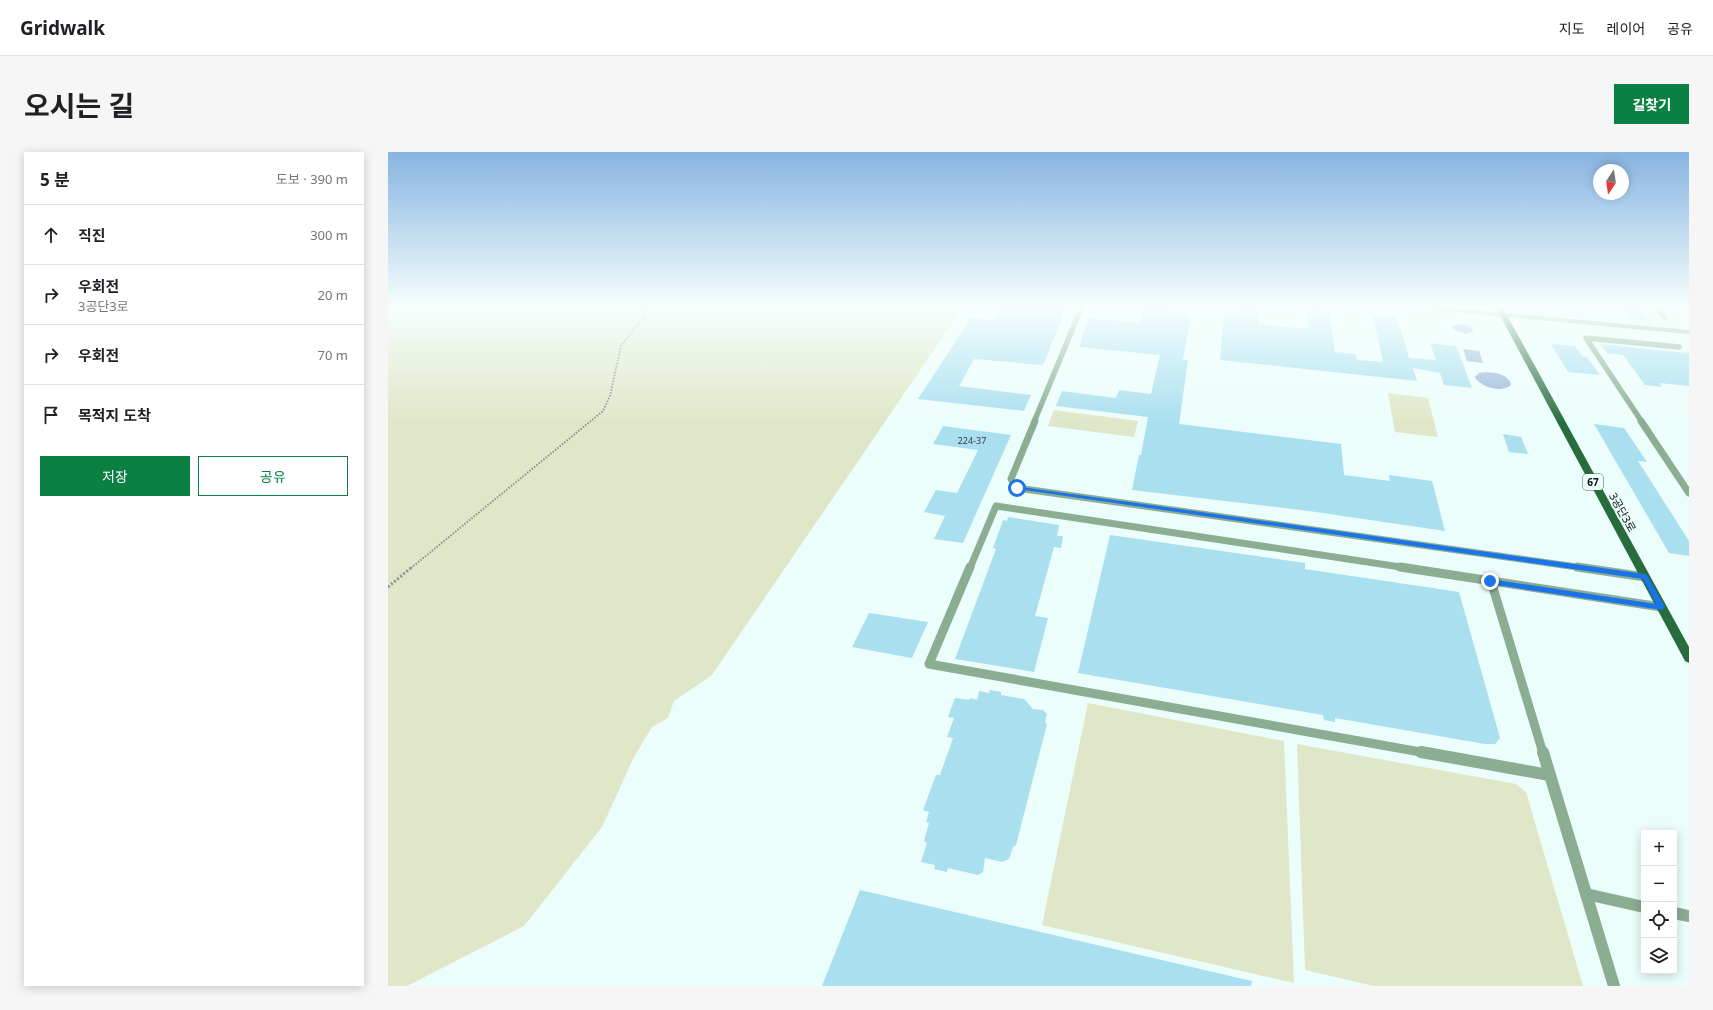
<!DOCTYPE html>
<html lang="ko">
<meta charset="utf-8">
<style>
:root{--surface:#fff;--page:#f6f6f6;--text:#202124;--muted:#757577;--line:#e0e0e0;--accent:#0b8043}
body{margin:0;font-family:"Noto Sans","Noto Sans KR",sans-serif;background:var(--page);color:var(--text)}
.controls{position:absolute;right:12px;bottom:12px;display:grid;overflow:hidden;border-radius:0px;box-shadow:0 2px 10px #0003}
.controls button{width:36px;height:36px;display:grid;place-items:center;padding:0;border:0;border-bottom:1px solid var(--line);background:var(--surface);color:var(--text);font:20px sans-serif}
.compass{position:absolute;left:1205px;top:12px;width:36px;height:36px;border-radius:50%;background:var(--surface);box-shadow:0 2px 10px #0003;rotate:193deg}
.stop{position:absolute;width:12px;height:12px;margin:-9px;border:3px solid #1a73e8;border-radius:50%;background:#fff}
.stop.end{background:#1a73e8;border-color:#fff;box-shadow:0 1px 4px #0008}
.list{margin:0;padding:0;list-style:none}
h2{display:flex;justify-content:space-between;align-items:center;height:52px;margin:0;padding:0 16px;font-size:17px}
h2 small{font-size:13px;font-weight:400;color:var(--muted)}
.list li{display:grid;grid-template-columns:26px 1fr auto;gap:12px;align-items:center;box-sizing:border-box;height:60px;padding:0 16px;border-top:1px solid var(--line)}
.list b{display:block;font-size:15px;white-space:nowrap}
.list p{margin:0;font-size:13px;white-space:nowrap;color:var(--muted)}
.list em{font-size:13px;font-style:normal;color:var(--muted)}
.actions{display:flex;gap:8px;padding:12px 16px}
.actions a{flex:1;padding:9px 0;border:1px solid var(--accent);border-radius:0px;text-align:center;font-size:14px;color:var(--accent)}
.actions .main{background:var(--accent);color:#fff}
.icon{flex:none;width:22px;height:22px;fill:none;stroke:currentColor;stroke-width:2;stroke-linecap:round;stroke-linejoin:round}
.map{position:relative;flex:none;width:1301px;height:834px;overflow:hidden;border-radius:0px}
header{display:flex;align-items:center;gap:24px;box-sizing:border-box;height:56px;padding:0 20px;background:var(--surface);border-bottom:1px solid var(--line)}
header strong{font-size:19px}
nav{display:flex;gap:22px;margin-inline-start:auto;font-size:14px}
.intro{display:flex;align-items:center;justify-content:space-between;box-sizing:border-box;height:96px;padding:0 24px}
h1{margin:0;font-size:28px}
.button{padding:10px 18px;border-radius:0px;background:var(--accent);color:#fff;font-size:14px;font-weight:700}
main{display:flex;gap:24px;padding:0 24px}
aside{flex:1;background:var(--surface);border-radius:0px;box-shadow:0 2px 10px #0003}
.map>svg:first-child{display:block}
.green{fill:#e0e7c8}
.water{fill:#97b5d7}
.building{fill:#a9dfef}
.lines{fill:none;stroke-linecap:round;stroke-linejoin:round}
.path-far1{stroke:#879492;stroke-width:2;stroke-dasharray:1.5 1.5;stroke-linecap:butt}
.path{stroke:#879492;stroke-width:3;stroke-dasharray:2 2;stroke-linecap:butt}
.service-far3{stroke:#8bad92;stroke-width:5.5}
.service-far2{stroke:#8bad92;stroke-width:7}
.service-far1{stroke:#8bad92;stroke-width:9}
.service{stroke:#8bad92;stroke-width:12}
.minor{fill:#8bad92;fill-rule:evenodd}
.primary{fill:#286c3d;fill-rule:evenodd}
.route{fill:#1a73e8}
.labels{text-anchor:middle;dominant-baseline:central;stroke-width:4;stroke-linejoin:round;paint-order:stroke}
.number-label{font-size:9px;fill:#304246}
.shield{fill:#ecfefb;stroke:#4c5654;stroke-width:1}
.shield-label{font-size:10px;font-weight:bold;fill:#070e0d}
.street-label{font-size:11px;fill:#070e0d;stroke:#ecfefb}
</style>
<header>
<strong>Gridwalk</strong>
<nav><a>지도</a><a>레이어</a><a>공유</a></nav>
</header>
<div class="intro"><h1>오시는 길</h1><a class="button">길찾기</a></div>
<main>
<aside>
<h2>5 분<small>도보 · 390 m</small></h2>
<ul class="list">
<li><svg class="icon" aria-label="ahead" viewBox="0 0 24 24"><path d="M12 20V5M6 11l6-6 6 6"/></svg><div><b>직진</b></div><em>300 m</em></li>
<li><svg class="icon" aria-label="right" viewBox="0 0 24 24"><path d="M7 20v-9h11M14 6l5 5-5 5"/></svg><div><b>우회전</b><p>3공단3로</p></div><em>20 m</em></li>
<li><svg class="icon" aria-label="right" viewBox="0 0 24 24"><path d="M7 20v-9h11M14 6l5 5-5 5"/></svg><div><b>우회전</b></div><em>70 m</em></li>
<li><svg class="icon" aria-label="arrive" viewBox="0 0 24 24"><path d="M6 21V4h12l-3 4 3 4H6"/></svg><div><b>목적지 도착</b></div></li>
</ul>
<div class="actions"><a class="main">저장</a><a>공유</a></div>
</aside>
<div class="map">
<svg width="1301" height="834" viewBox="0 0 1301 834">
<rect width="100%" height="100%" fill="#ecfefb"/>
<!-- green -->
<g class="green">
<path d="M 0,154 L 576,154 L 324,523 L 286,549 L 280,566 L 264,575 L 245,607 L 214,675 L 136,774 L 19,834 L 0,834 Z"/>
<path d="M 1000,241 L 1040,246 L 1050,285 L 1007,280 Z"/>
<path d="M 666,258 L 750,269 L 746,285 L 660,274 Z"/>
<path d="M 700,551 L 896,589 L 906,831 L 654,773 Z"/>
<path d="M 909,592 L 1128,632 L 1138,640 L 1195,834 L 986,834 L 917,818 Z"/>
</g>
<!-- water -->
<g class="water">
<path d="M 1070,172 L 1081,174 L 1086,179 L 1078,182 L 1065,177 L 1064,174 Z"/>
<path d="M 1075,197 L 1091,199 L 1095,211 L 1079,209 Z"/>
<path d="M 1091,221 C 1101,219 1121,221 1123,233 C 1114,241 1096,236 1088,227 L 1087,225 Z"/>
</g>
<!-- building -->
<g class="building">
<path d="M 612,154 L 679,154 L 655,213 L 586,207 L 571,234 L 643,243 L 636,259 L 530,247 L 583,166 L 605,168 Z"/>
<path d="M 756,154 L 781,154 L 779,161 L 803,164 L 795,208 L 800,208 L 791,272 L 953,292 L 956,323 L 1002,329 L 1001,323 L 1044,329 L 1057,379 L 921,359 L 744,338 L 751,303 L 753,303 L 760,265 L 668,254 L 674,239 L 728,246 L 731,238 L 763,242 L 772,203 L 691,195 L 701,166 L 752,171 Z"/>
<path d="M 851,154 L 870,154 L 870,172 L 920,177 L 918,155 L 941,157 L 947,200 L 967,202 L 969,208 L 995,210 L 985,163 L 1009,165 L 1021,206 L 1048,208 L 1042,191 L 1068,194 L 1084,236 L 1056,233 L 1052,221 L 1025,216 L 1029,229 L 832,208 L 836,158 L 851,160 Z"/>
<path d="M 1230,154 L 1250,154 L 1263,169 L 1240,167 Z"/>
<path d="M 1163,192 L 1187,194 L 1195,205 L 1199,205 L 1212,223 L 1180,220 Z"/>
<path d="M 1212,192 L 1301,201 L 1301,234 L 1271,231 L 1274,235 L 1257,233 L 1235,203 L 1219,201 Z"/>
<path d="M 1206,272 L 1236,276 L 1259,310 L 1250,309 L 1301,389 L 1301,404 L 1281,401 Z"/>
<path d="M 555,274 L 623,283 L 575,391 L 546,387 L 557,364 L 536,360 L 548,338 L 569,341 L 590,298 L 545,292 Z"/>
<path d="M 1115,282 L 1133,285 L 1140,302 L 1121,300 Z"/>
<path d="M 620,365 L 671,373 L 669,384 L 675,384 L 673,396 L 666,395 L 647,464 L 660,466 L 646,520 L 567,507 L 608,397 L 605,396 L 615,368 L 619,369 Z"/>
<path d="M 722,383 L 917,411 L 917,417 L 1071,440 L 1112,586 L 1107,592 L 1097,592 L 947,566 L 947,570 L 936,568 L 935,563 L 690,521 Z"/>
<path d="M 481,461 L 540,470 L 524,506 L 464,495 Z"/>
<path d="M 602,538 L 613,540 L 613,543 L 636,547 L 645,557 L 655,558 L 659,562 L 657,570 L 659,572 L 628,693 L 625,695 L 621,707 L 614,710 L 597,706 L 595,720 L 590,723 L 560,716 L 559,720 L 546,717 L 547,713 L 533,710 L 539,691 L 536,689 L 541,671 L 538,670 L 541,660 L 535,658 L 548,623 L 552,623 L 565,586 L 559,585 L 566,566 L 560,565 L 567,546 L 581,548 L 582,546 L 589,548 L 591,539 L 601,541 Z"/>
<path d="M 472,738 L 864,829 L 863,834 L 434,834 Z"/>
</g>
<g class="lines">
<!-- path-far1 -->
<path class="path-far1" d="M 23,416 L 215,259 L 222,244 L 233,194 L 255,166 L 258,154"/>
<!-- path -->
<path class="path" d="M 0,435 L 24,415"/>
<!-- service-far3 -->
<g class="service-far3">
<path d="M 1267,154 L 1277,165"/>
<path d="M 646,270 L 694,154"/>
<path d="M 1254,270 L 1198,186 L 1291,195"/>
</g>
<!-- service-far2 -->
<g class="service-far2">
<path d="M 647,269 L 623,327 L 629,336 L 1196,416"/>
<path d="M 1253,269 L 1301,341"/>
<path d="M 582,416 L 608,354 L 1019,416"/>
</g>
<!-- service-far1 -->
<g class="service-far1">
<path d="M 582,415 L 541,512 L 1038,601"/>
<path d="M 1012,415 L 1273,455"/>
<path d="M 1189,415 L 1257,425"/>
<path d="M 1103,429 L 1155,601"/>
</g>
<!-- service -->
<g class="service">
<path d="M 1033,600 L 1161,623"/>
<path d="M 1155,600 L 1226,834"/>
<path d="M 1198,742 L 1256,755"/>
<path d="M 1286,761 L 1301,764"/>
</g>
<!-- minor -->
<path class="minor" d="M 1017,154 L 1046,154 L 1301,178 L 1301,182 L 1020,156 Z"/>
<!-- primary -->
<path class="primary" d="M 1107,154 L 1114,154 L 1301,495 L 1301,511 L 1297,509 Z"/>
</g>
<!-- sky -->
<linearGradient id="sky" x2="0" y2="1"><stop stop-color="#87b4e1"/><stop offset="0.57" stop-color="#f6fffd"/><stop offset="1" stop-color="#f6fffd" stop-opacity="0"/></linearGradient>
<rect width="1301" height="271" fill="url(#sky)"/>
<!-- route -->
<path class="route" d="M 627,334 L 1257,422 L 1259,423 L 1277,455 L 1274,458 L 1102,432 L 1099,429 L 1102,427 L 1268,452 L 1255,427 L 629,337 L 627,337 Z"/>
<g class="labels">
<!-- number labels -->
<g class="number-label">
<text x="584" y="288">224-37</text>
</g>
<!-- shield labels -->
<rect class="shield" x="1195" y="322" width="20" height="16" rx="3"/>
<g class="shield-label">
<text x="1205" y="330">67</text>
</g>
<!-- street labels -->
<g class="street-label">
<text transform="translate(1235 360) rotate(61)">3공단3로</text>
</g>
</g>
</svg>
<div class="controls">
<button>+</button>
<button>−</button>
<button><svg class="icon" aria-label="locate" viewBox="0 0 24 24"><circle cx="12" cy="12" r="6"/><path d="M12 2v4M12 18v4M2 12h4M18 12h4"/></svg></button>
<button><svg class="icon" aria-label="layers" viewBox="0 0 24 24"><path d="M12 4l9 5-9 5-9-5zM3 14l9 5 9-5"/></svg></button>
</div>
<svg class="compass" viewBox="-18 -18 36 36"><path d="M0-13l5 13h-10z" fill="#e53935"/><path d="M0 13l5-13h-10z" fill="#757577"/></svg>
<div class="stop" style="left:629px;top:336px"></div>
<div class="stop end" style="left:1102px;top:429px"></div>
</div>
</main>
